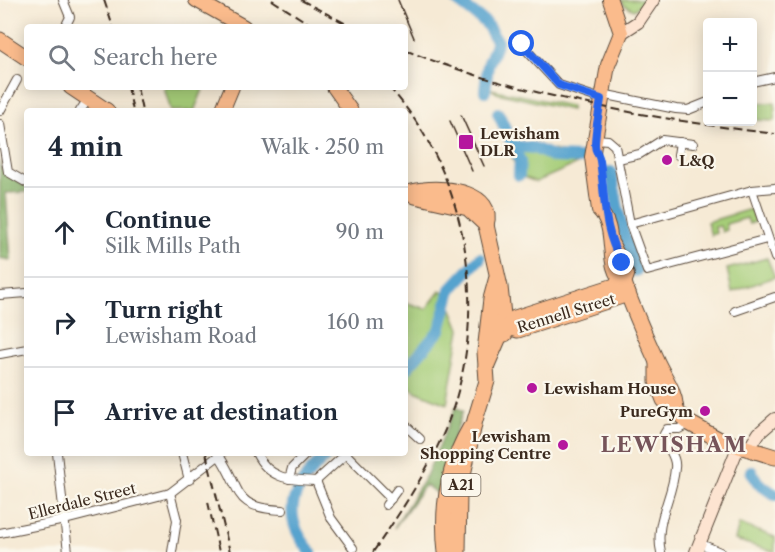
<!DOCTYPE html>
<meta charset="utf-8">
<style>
:root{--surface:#fff;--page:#f6f6f7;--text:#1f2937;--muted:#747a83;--line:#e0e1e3}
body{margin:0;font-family:"Libre Caslon Text",serif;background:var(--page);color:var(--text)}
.controls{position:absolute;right:18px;top:18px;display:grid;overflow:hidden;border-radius:6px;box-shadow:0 3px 15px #0003}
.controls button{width:54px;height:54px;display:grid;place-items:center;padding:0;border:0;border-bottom:2px solid var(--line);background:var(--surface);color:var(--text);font:30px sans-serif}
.stop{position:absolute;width:18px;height:18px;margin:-14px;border:4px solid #2563eb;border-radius:50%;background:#fff}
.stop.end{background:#2563eb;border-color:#fff;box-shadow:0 2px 6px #0008}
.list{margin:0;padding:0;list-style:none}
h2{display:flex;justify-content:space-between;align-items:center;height:78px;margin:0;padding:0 24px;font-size:26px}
h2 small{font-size:20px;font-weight:400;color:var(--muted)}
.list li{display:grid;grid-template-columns:39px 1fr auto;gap:18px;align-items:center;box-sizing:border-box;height:90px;padding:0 24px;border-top:2px solid var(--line)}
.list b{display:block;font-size:22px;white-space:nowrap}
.list p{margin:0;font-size:20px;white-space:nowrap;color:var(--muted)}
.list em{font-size:20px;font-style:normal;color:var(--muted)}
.icon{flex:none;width:33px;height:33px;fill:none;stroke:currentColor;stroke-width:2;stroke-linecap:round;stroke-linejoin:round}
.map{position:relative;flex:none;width:775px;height:552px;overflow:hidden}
.search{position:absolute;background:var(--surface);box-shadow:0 3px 15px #0003;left:24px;top:24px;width:384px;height:66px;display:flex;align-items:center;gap:15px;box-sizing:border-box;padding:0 21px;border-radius:6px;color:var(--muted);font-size:22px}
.panel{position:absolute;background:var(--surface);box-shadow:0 3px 15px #0003;left:24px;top:108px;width:384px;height:348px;border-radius:6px}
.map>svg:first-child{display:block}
.green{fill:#a6cd78;stroke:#707c4b;stroke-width:1.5}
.forest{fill:#84b068;stroke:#606d43;stroke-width:1.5}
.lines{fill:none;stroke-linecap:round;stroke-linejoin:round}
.river{stroke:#56a3ce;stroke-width:12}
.street-casing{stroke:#574739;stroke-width:10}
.secondary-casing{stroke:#574739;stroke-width:14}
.primary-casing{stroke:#574739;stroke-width:16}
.highway-casing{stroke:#574739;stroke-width:17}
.street{stroke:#fff;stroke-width:8}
.secondary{stroke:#fde4d1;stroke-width:12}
.primary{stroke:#fabb8c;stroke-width:14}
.highway{stroke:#fabb8c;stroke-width:15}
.tram{stroke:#3b2a1e;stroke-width:1.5}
.rail{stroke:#3b2a1e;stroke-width:2;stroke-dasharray:9 4.5;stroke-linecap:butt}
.route{stroke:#2563eb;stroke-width:8}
.poi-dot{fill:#b5179e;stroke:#fbf7ec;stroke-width:2}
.labels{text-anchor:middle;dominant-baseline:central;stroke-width:4.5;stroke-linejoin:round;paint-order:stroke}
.shield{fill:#fbf7ec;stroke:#75685c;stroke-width:1.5}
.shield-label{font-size:14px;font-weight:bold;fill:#3b2a1e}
.poi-label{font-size:15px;font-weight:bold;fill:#3b2a1e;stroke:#fbf7ec;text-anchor:start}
.street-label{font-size:15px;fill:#3b2a1e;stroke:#fbf7ec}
.district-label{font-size:21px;font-weight:bold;letter-spacing:1.5px;fill:#76545a;stroke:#fbf7ec}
</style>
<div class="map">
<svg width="775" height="552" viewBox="0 0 775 552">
<rect width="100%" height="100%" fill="#fbf7ec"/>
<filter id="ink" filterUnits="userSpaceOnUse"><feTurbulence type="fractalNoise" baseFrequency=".0167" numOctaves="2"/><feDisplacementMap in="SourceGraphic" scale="12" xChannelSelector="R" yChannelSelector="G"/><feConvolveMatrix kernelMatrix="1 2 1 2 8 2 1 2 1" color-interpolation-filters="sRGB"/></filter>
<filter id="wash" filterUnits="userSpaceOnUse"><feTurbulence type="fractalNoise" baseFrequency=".008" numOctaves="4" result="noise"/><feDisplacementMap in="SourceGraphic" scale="24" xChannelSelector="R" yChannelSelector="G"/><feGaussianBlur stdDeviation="1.35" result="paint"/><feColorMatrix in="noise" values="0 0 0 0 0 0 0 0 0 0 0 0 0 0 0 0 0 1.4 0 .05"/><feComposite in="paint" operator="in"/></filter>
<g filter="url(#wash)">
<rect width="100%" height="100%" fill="#f6ead5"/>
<!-- green -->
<g class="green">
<path d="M 621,0 L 644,0 L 634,10 L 624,5 Z"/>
<path d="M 164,87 L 204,87 L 194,111 L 171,111 Z"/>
<path d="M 491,89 L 571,106 L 571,110 L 497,93 Z"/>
<path d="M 775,102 L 775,121 L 757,120 L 755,104 Z"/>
<path d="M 516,142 L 580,156 L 579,163 L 536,182 L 520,176 L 507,146 Z"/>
<path d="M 751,209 L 755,222 L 749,224 L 747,218 L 726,224 L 727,230 L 722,232 L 720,226 L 715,227 L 716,233 L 711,235 L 707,222 Z"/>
<path d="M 767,258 L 775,277 L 732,292 L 727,269 Z"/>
<path d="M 440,291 L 445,292 L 460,329 L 447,404 L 415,391 L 405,382 L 405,302 L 426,309 Z"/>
<path d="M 739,524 L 775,537 L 775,552 L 735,540 Z"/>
</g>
<!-- forest -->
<g class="forest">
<path d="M 0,161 C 2,178 18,177 27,188 L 27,192 L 6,193 L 11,260 L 0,258 Z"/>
<path d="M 456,407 L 463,411 L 445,464 L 439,494 L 425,485 L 394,528 L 426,476 Z"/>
</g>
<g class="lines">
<!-- river -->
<g class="river">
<path d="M 456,0 L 486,23 L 497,42 L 488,65 L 485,91"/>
<path d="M 498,113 L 520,161 L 519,175"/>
<path d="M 514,146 L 534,148 L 554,157 L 580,158"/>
<path d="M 611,172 L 621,224 L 636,271"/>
<path d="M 405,370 L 440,330 L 451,289 L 480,258"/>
<path d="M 751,471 L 758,483 L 775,495"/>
<path d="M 311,552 C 276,512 295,485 329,453"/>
</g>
</g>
</g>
<g filter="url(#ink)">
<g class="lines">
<defs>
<g id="street">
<path d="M 63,0 L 70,17 L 65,27"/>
<path d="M 517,40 L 559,85 L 601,99"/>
<path d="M 707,53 L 708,54"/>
<path d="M 752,82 L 775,77"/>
<path d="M 602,94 L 676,109 L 688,110 L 708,102"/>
<path d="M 0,111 L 17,80"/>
<path d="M 80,111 L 88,99"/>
<path d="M 0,124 L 8,172 L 27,183"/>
<path d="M 595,139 L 608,140 L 615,146 L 630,224 L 647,271 L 767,239"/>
<path d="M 678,155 L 680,142"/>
<path d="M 618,159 L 640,154 L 662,140 L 693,144"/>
<path d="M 752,190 L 775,258"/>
<path d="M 630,224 L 752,190 L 775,188"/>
<path d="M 0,295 L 27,293"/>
<path d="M 735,311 L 775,297"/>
<path d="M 0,354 L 27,349"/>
<path d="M 405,425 L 420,439"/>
<path d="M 57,453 L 68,552"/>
<path d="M 182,453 L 189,480"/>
<path d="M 256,453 C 269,479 289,480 316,481"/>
<path d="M 346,454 L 391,499"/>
<path d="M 220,457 C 243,492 232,508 283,510"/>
<path d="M 289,479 L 292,468 L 307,453"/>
<path d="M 316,481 L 331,518 L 353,548"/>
<path d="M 316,481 L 347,453"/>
<path d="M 170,493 L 177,520 L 172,552"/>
<path d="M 386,505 L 397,490"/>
<path d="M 0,533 L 65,520 L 170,493 L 222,453"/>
<path d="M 701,544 L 720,552"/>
<path d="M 661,552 C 654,521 673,498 675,468 C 677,455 665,448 664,434 L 667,429 L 679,429 L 689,423"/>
</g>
<g id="secondary">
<path d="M 621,33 L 638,22 L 653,0"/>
<path d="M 750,447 L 759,433 L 775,419"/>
<path d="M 696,552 L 739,445"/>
</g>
<g id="primary">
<path d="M 196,0 L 244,27"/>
<path d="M 610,0 L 621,33 L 608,65 L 592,157 L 599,210 C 619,229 603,266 624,283 L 627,275 L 612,244"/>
<path d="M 334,87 L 351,111"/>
<path d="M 222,111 L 232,87"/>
</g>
<g id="highway">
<path d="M 0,40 L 27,58"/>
<path d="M 71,87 L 107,111"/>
<path d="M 405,193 C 412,193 417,190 424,190 C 446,187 496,193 486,225"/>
<path d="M 415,196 L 468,208 L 486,225"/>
<path d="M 486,225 L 500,287 L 505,334"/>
<path d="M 497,324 L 518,330 L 628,294"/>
<path d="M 657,363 L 657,382 L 664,400 L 689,423 L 720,440 L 775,457"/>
<path d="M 486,367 L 499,337 L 515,318 L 624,283 C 633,309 645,336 657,362 C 665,379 674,389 676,409"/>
<path d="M 446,552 C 441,508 448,466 470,428"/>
<path d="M 458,552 L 459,493 L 475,420 L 487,381 L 485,352 L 491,299 L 497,277"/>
</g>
</defs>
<!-- street casing -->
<use href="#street" class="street-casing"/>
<!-- secondary casing -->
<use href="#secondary" class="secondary-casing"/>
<!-- primary casing -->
<use href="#primary" class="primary-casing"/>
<!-- highway casing -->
<use href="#highway" class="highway-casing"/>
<!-- street -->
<use href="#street" class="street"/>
<!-- secondary -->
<use href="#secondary" class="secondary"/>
<!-- primary -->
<use href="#primary" class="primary"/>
<!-- highway -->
<use href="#highway" class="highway"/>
<!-- tram -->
<g class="tram">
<path d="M 398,0 L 414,38"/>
<path d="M 461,115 L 484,166"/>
<path d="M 450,121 L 472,171"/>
</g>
<!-- rail -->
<g class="rail">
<path d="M 104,0 L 113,27"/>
<path d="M 272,0 L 314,27"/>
<path d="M 301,0 L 352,27"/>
<path d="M 405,50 C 522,97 650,118 775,134"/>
<path d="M 128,87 L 133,111"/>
<path d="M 137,87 L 142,111"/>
<path d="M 206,453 L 230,552"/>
<path d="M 208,502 L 219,552"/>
<path d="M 373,552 C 400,513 426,474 445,430 C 491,318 471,177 389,87"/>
</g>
</g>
</g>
<g class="lines" filter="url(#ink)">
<!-- route -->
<path class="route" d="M 522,44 L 559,85 L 601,99 C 599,114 595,130 595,145 C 595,152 599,154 600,161 C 606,201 602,227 622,263"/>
</g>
<!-- markers -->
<g class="poi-dot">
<rect x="458" y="134" width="16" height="16" rx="3"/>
<circle cx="667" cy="160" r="6"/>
<circle cx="532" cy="388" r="6"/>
<circle cx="705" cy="411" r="6"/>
<circle cx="563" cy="445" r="6"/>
</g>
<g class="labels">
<!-- shield labels -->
<rect class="shield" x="441.5" y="474" width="39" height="22" rx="4.5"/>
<g class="shield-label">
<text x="461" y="485">A21</text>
</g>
<!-- poi labels -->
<g class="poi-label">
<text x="480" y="133">Lewisham<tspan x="480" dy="17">DLR</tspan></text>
<text x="679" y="160">L&amp;Q</text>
<text x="544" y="388">Lewisham House</text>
<text x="693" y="411" text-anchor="end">PureGym</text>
<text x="551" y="436" text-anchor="end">Lewisham<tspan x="551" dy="17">Shopping Centre</tspan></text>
</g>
<!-- street labels -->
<g class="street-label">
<text transform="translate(566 313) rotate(-17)">Rennell Street</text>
<text transform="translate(82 501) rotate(-14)">Ellerdale Street</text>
</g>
<!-- district labels -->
<g class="district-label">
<text x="674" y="444">LEWISHAM</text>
</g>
</g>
</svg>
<div class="controls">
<button>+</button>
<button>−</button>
</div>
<div class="stop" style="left:522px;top:44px"></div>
<div class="stop end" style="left:622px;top:263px"></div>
<div class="search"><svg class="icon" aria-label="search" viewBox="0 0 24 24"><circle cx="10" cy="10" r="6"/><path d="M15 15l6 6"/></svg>Search here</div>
<section class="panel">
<h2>4 min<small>Walk · 250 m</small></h2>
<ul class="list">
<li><svg class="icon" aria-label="ahead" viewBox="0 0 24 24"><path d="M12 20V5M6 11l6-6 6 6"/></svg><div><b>Continue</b><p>Silk Mills Path</p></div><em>90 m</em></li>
<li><svg class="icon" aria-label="right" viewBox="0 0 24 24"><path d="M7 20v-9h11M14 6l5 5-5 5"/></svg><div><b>Turn right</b><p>Lewisham Road</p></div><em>160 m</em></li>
<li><svg class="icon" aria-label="arrive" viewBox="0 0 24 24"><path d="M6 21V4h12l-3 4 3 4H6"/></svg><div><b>Arrive at destination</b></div></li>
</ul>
</section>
</div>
